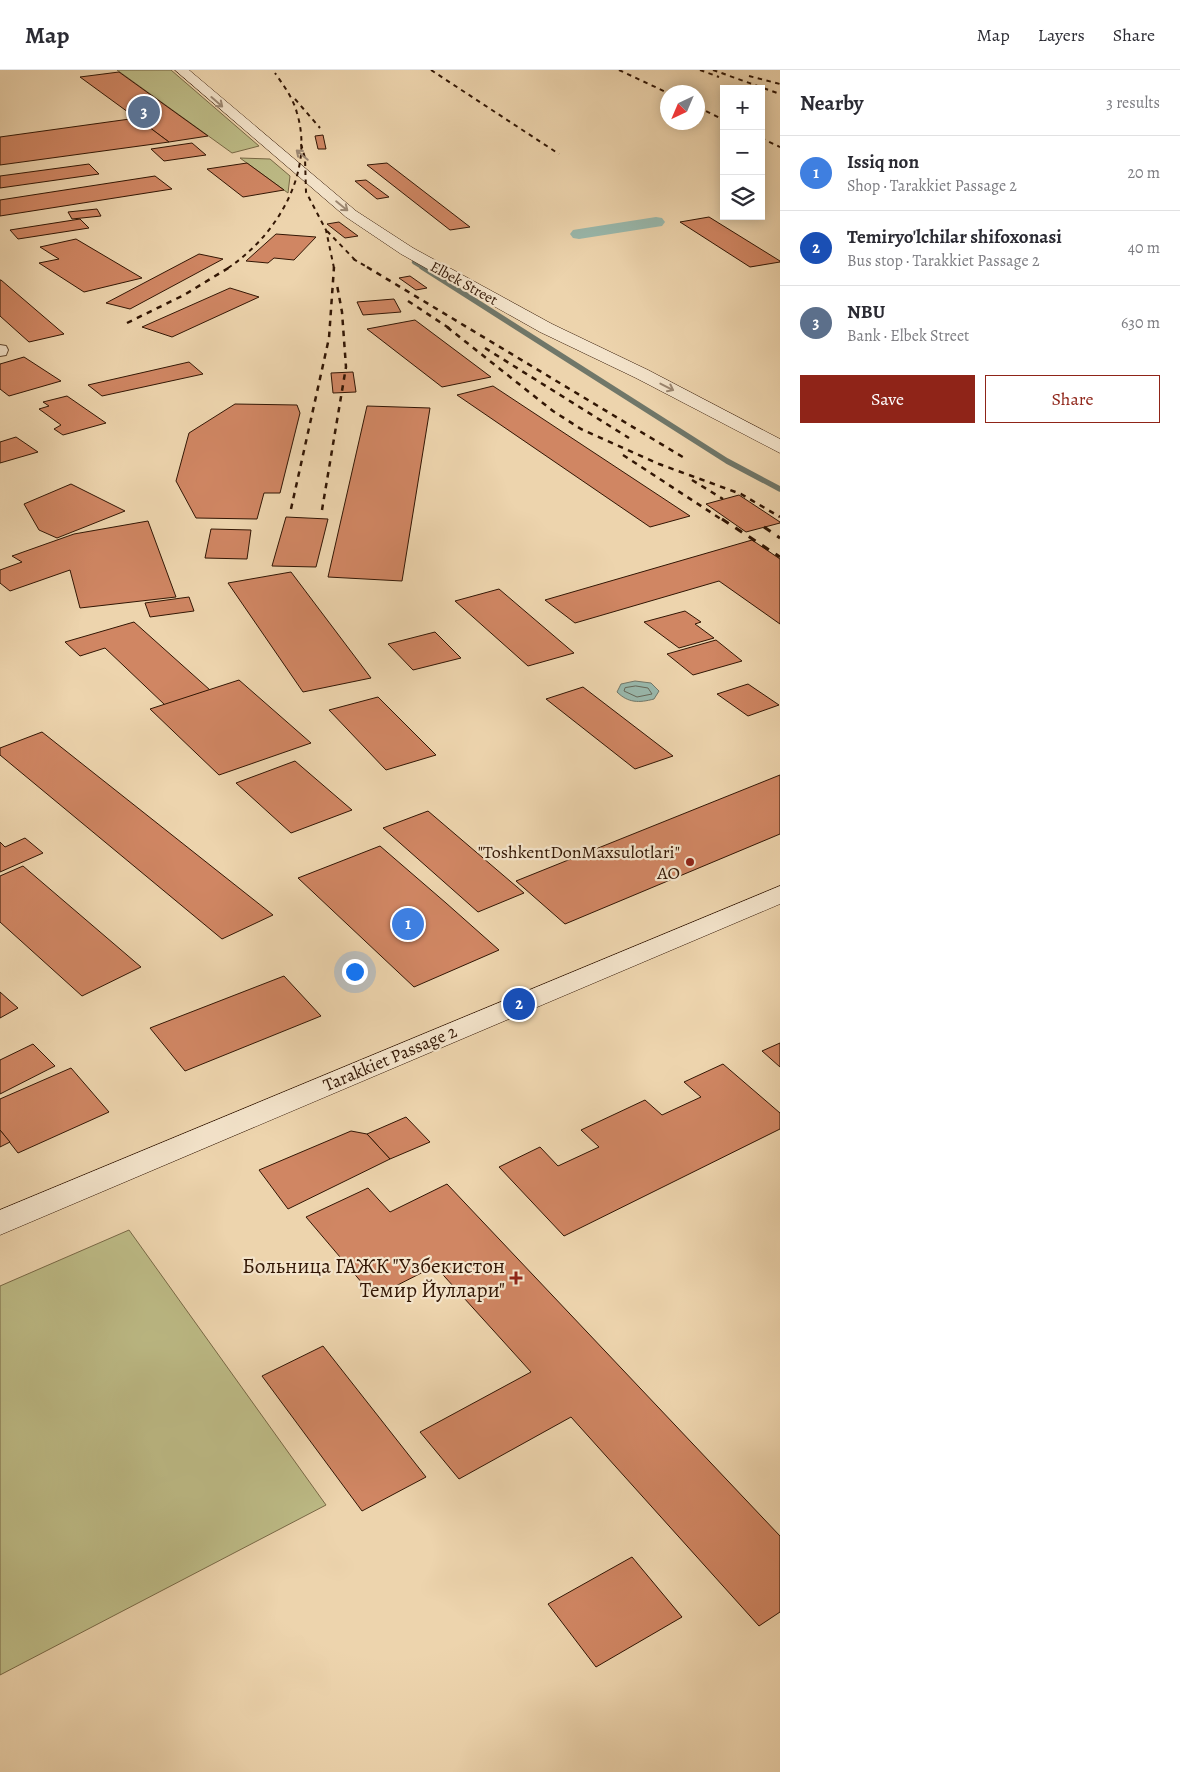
<!DOCTYPE html>
<meta charset="utf-8">
<style>
:root{--surface:#fff;--page:#f2f2f3;--text:#2b2b33;--muted:#7c7c81;--line:#e1e1e2;--accent:#8f2418}
body{margin:0;font-family:Alegreya,serif;background:var(--page);color:var(--text)}
.controls{position:absolute;right:15px;top:15px;display:grid;overflow:hidden;border-radius:0px;box-shadow:0 2px 12px #0003}
.controls button{width:45px;height:45px;display:grid;place-items:center;padding:0;border:0;border-bottom:1px solid var(--line);background:var(--surface);color:var(--text);font:25px sans-serif}
.compass{position:absolute;left:660px;top:15px;width:45px;height:45px;border-radius:50%;background:var(--surface);box-shadow:0 2px 12px #0003;rotate:224deg}
.you{position:absolute;left:354px;top:901px;width:18px;height:18px;margin:-12px;border:4px solid #fff;border-radius:50%;background:#1a73e8;box-shadow:0 0 0 8px #1a73e833}
.badge{display:grid;place-items:center;width:32px;height:32px;border-radius:50%;background:var(--accent);color:#fff;font-size:16px;font-weight:700}
.pin{position:absolute;translate:-50% -50%;border:2px solid #fff;box-shadow:0 1px 5px #0006}
.list{margin:0;padding:0;list-style:none}
h2{display:flex;justify-content:space-between;align-items:center;height:65px;margin:0;padding:0 20px;font-size:21px}
h2 small{font-size:16px;font-weight:400;color:var(--muted)}
.list li{display:grid;grid-template-columns:32px 1fr auto;gap:15px;align-items:center;box-sizing:border-box;height:75px;padding:0 20px;border-top:1px solid var(--line)}
.list b{display:block;font-size:19px;white-space:nowrap}
.list p{margin:0;font-size:16px;white-space:nowrap;color:var(--muted)}
.list em{font-size:16px;font-style:normal;color:var(--muted)}
.actions{display:flex;gap:10px;padding:15px 20px}
.actions a{flex:1;padding:11px 0;border:1px solid var(--accent);border-radius:0px;text-align:center;font-size:18px;color:var(--accent)}
.actions .main{background:var(--accent);color:#fff}
.icon{flex:none;width:28px;height:28px;fill:none;stroke:currentColor;stroke-width:2;stroke-linecap:round;stroke-linejoin:round}
.map{position:relative;flex:none;width:780px;height:1702px;overflow:hidden}
header{display:flex;align-items:center;gap:30px;box-sizing:border-box;height:70px;padding:0 25px;background:var(--surface);border-bottom:1px solid var(--line)}
header strong{font-size:24px}
nav{display:flex;gap:28px;margin-inline-start:auto;font-size:18px}
main{display:flex}
aside{flex:1;background:var(--surface)}
.map>svg:first-child{display:block}
.green{fill:#bdbb86;stroke:#786845}
.water{fill:#99b8ac;stroke:#707769}
.lines{fill:none;stroke-linecap:round;stroke-linejoin:round}
.shore{stroke:#666758;stroke-width:1}
.stream-far1{stroke:#707769;stroke-width:4.5}
.stream{stroke:#707769;stroke-width:5.5}
.canal{fill:#99b8ac;fill-rule:evenodd}
.building{fill:#d08663;stroke:#321604}
.minor-casing{stroke:#61462e;stroke-width:2}
.secondary-casing{stroke:#321604;stroke-width:1}
.minor{fill:#f3e3ca;fill-rule:evenodd}
.secondary{fill:#f3e3ca;fill-rule:evenodd}
.rail-far2{stroke:#321604;stroke-width:2;stroke-dasharray:4.5 4.5;stroke-linecap:butt}
.rail-far1{stroke:#321604;stroke-width:2.5;stroke-dasharray:5.5 5.5;stroke-linecap:butt}
.rail{stroke:#321604;stroke-width:3;stroke-dasharray:8 8;stroke-linecap:butt}
.oneway{stroke:#9c8771}
.poi-dot{fill:#8f2418;stroke:#f3e3ca;stroke-width:2}
.labels{text-anchor:middle;dominant-baseline:central;stroke-width:4.5;stroke-linejoin:round;paint-order:stroke}
.far-street-label{font-size:15px;fill:#321604;stroke:#f3e3ca}
.poi-label{font-size:18px;fill:#321604;stroke:#f3e3ca;text-anchor:end}
.street-label{font-size:18px;fill:#321604;stroke:#f3e3ca}
.near-poi-label{font-size:21px;fill:#321604;stroke:#f3e3ca;text-anchor:end}
</style>
<header>
<strong>Map</strong>
<nav><a>Map</a><a>Layers</a><a>Share</a></nav>
</header>
<main>
<div class="map">
<svg width="780" height="1702" viewBox="0 0 780 1702">
<rect width="100%" height="100%" fill="#edd4ad"/>
<filter id="stains"><feTurbulence type="fractalNoise" baseFrequency=".004" numOctaves="4"/><feColorMatrix values="0 0 0 0 .2 0 0 0 0 .09 0 0 0 0 .02 0 0 0 .5 -.17"/></filter>
<radialGradient id="worn" r=".72"><stop offset=".6" stop-color="#630" stop-opacity="0"/><stop offset="1" stop-color="#630" stop-opacity=".3"/></radialGradient>
<!-- green -->
<g class="green">
<path d="M 117,0 L 171,0 L 259,76 L 232,83 Z"/>
<path d="M 240,88 L 270,89 L 290,106 L 288,123 Z"/>
<path d="M 129,1160 L 326,1435 L 0,1605 L 0,1216 Z"/>
</g>
<!-- water -->
<path class="water" d="M 635,611 L 651,613 L 659,621 L 654,629 C 639,633 628,633 617,622 L 621,614 Z"/>
<g class="lines">
<!-- shore -->
<path class="shore" d="M 636,616 L 648,618 L 652,624 L 637,627 L 624,621 L 625,618 Z"/>
<!-- stream-far1 -->
<path class="stream-far1" d="M 414,192 L 424,198"/>
<!-- stream -->
<path class="stream" d="M 422,197 L 727,391 L 780,419"/>
<!-- canal -->
<path class="canal" d="M 656,147 L 662,148 L 665,152 L 662,156 L 579,169 L 573,168 L 570,164 L 573,160 L 579,159 Z"/>
</g>
<!-- building -->
<g class="building">
<path d="M 119,2 L 208,66 L 169,72 L 80,7 Z"/>
<path d="M 137,48 L 169,72 L 0,95 L 0,67 Z"/>
<path d="M 323,65 L 326,79 L 318,79 L 315,66 Z"/>
<path d="M 192,73 L 206,85 L 164,91 L 151,79 Z"/>
<path d="M 247,93 L 284,120 L 243,127 L 207,99 Z"/>
<path d="M 387,93 L 470,157 L 450,160 L 367,95 Z"/>
<path d="M 89,94 L 99,104 L 0,118 L 0,106 Z"/>
<path d="M 155,106 L 172,119 L 0,146 L 0,130 Z"/>
<path d="M 366,110 L 389,127 L 377,129 L 355,111 Z"/>
<path d="M 97,139 L 101,146 L 72,149 L 68,142 Z"/>
<path d="M 709,147 L 780,191 L 780,192 L 750,197 L 680,152 Z"/>
<path d="M 80,149 L 89,158 L 18,169 L 10,160 Z"/>
<path d="M 339,152 L 358,166 L 345,168 L 327,154 Z"/>
<path d="M 276,164 L 316,167 L 294,190 L 274,188 L 268,193 L 246,191 Z"/>
<path d="M 76,169 L 142,208 L 84,222 L 39,193 L 59,189 L 40,177 Z"/>
<path d="M 199,184 L 223,189 L 130,239 L 106,233 Z"/>
<path d="M 410,206 L 427,218 L 416,220 L 399,208 Z"/>
<path d="M 0,210 L 1,210 L 64,264 L 29,272 L 0,246 Z"/>
<path d="M 230,218 L 259,227 L 172,267 L 142,257 Z"/>
<path d="M 394,229 L 401,242 L 363,245 L 357,232 Z"/>
<path d="M 415,250 L 491,307 L 442,317 L 367,259 Z"/>
<path d="M 24,287 L 61,311 L 9,326 L 0,319 L 0,294 Z"/>
<path d="M 189,292 L 203,304 L 102,326 L 88,315 Z"/>
<path d="M 353,302 L 356,322 L 333,323 L 331,303 Z"/>
<path d="M 493,316 L 690,446 L 650,457 L 457,325 Z"/>
<path d="M 67,326 L 106,353 L 63,365 L 54,359 L 61,355 L 39,339 L 49,336 L 43,332 Z"/>
<path d="M 235,334 L 297,335 L 300,343 L 280,423 L 264,423 L 257,449 L 196,448 L 176,411 L 189,363 Z"/>
<path d="M 367,336 L 430,338 L 402,511 L 328,507 Z"/>
<path d="M 16,367 L 38,382 L 0,393 L 0,372 Z"/>
<path d="M 71,414 L 125,441 L 57,468 L 39,460 L 24,434 Z"/>
<path d="M 739,425 L 780,452 L 780,453 L 746,462 L 706,434 Z"/>
<path d="M 286,447 L 328,449 L 316,497 L 272,496 Z"/>
<path d="M 148,451 L 176,527 L 80,538 L 70,500 L 10,521 L 0,513 L 0,500 L 22,492 L 12,486 L 74,464 Z"/>
<path d="M 211,459 L 251,460 L 247,489 L 205,488 Z"/>
<path d="M 752,470 L 780,489 L 780,554 L 719,511 L 575,553 L 545,530 Z"/>
<path d="M 291,502 L 371,608 L 303,622 L 228,513 Z"/>
<path d="M 499,519 L 574,583 L 528,596 L 455,531 Z"/>
<path d="M 189,527 L 194,541 L 150,547 L 145,533 Z"/>
<path d="M 685,541 L 701,552 L 695,554 L 714,568 L 679,578 L 644,552 Z"/>
<path d="M 134,552 L 210,620 L 165,635 L 105,578 L 80,586 L 65,572 Z"/>
<path d="M 435,562 L 461,588 L 413,600 L 388,574 Z"/>
<path d="M 716,570 L 742,591 L 693,605 L 667,584 Z"/>
<path d="M 239,610 L 311,673 L 219,705 L 150,639 Z"/>
<path d="M 748,614 L 779,635 L 748,646 L 717,624 Z"/>
<path d="M 583,617 L 673,686 L 635,699 L 546,629 Z"/>
<path d="M 378,627 L 436,685 L 386,700 L 329,640 Z"/>
<path d="M 42,662 L 273,845 L 222,869 L 0,685 L 0,678 Z"/>
<path d="M 295,691 L 352,740 L 291,763 L 236,713 Z"/>
<path d="M 780,705 L 780,764 L 565,854 L 516,811 Z"/>
<path d="M 428,741 L 524,823 L 478,842 L 383,758 Z"/>
<path d="M 25,768 L 43,783 L 0,802 L 0,772 L 5,777 Z"/>
<path d="M 380,776 L 446,833 L 499,880 L 414,917 L 298,808 Z"/>
<path d="M 23,796 L 141,897 L 82,926 L 0,852 L 0,806 Z"/>
<path d="M 284,906 L 321,946 L 185,1001 L 150,958 Z"/>
<path d="M 0,922 L 18,938 L 0,948 Z"/>
<path d="M 780,973 L 780,997 L 762,981 Z"/>
<path d="M 33,974 L 55,996 L 0,1024 L 0,990 Z"/>
<path d="M 723,994 L 780,1043 L 780,1059 L 564,1166 L 499,1097 L 540,1077 L 558,1096 L 599,1077 L 581,1060 L 645,1030 L 662,1045 L 701,1027 L 684,1012 Z"/>
<path d="M 71,998 L 109,1042 L 18,1083 L 0,1060 L 0,1029 Z"/>
<path d="M 406,1047 L 430,1072 L 390,1089 L 367,1064 Z"/>
<path d="M 0,1060 L 10,1072 L 0,1077 Z"/>
<path d="M 351,1061 L 367,1064 L 390,1089 L 288,1139 L 259,1100 Z"/>
<path d="M 447,1114 L 780,1466 L 780,1542 L 759,1556 L 571,1347 L 459,1409 L 420,1362 L 531,1302 L 435,1196 L 374,1227 L 306,1147 L 368,1118 L 390,1142 Z"/>
<path d="M 323,1276 L 426,1407 L 362,1441 L 262,1306 Z"/>
<path d="M 632,1487 L 682,1547 L 596,1597 L 548,1534 Z"/>
</g>
<g class="lines">
<defs>
<path id="minor" d="M 0,275 L 6,276 L 8,280 L 6,285 L 0,286 Z"/>
<g id="secondary">
<path d="M 175,0 L 189,0 L 356,141 L 413,178 L 552,254 L 648,300 L 780,369 L 780,383 L 636,308 L 540,262 L 401,184 L 346,147 Z"/>
<path d="M 780,816 L 780,834 L 0,1165 L 0,1140 Z"/>
</g>
</defs>
<!-- minor casing -->
<use href="#minor" class="minor-casing"/>
<!-- secondary casing -->
<use href="#secondary" class="secondary-casing"/>
<!-- minor -->
<use href="#minor" class="minor"/>
<!-- secondary -->
<use href="#secondary" class="secondary"/>
<!-- rail-far2 -->
<g class="rail-far2">
<path d="M 431,0 L 559,84"/>
<path d="M 619,0 L 668,23"/>
<path d="M 700,0 L 719,7"/>
<path d="M 713,0 L 780,24"/>
<path d="M 749,6 L 780,14"/>
<path d="M 295,29 L 320,58"/>
<path d="M 698,37 L 724,50"/>
<path d="M 761,68 L 780,77"/>
<path d="M 301,74 L 305,88 L 306,122 L 326,160 L 334,198"/>
<path d="M 327,161 L 358,193"/>
<path d="M 353,189 L 369,198"/>
<path d="M 228,198 C 276,166 315,103 297,43 C 293,28 284,16 275,3"/>
</g>
<!-- rail-far1 -->
<g class="rail-far1">
<path d="M 367,197 L 686,389"/>
<path d="M 408,231 L 452,260"/>
<path d="M 127,253 L 184,225 L 230,197"/>
<path d="M 447,257 L 553,341 L 581,359 L 659,394 L 741,424 L 780,447"/>
<path d="M 485,278 L 629,368"/>
<path d="M 623,385 L 724,451"/>
<path d="M 692,410 L 723,429"/>
<path d="M 291,439 L 329,268 L 334,197"/>
<path d="M 322,440 L 346,297 L 342,242 L 337,215"/>
</g>
<!-- rail -->
<g class="rail">
<path d="M 722,449 L 780,487"/>
<path d="M 764,457 L 780,468"/>
</g>
</g>
<!-- one-way arrows -->
<defs><path id="oneway-shaft" d="M-6 0H5M1.5-3L5.5 0L1.5 3" fill="none" stroke-width="1.6" stroke-linecap="round" stroke-linejoin="round" transform="scale(1.25)"/></defs>
<g class="oneway">
<use href="#oneway-shaft" transform="translate(217 32) rotate(41)"/>
<use href="#oneway-shaft" transform="translate(302 85) rotate(-140)"/>
<use href="#oneway-shaft" transform="translate(342 136) rotate(39)"/>
<use href="#oneway-shaft" transform="translate(667 317) rotate(27)"/>
</g>
<!-- markers -->
<g class="poi-dot">
<circle cx="690" cy="792" r="5"/>
<path d="M513.5 1200.5h5v5h5v5h-5v5h-5v-5h-5v-5h5z"/>
</g>
<g class="labels">
<!-- far-street labels -->
<g class="far-street-label">
<text transform="translate(464 213) rotate(29)">Elbek Street</text>
</g>
<!-- poi labels -->
<g class="poi-label">
<text x="680" y="782">"ToshkentDonMaxsulotlari"<tspan x="680" dy="21">AO</tspan></text>
</g>
<!-- street labels -->
<g class="street-label">
<text transform="translate(390 988) rotate(-23)">Tarakkiet Passage 2</text>
</g>
<!-- near-poi labels -->
<g class="near-poi-label">
<text x="505" y="1196">Больница ГАЖК "Узбекистон<tspan x="505" dy="24">Темир Йуллари"</tspan></text>
</g>
</g>
<rect width="100%" height="100%" filter="url(#stains)"/>
<rect width="100%" height="100%" fill="url(#worn)"/>
</svg>
<div class="controls">
<button>+</button>
<button>−</button>
<button><svg class="icon" aria-label="layers" viewBox="0 0 24 24"><path d="M12 4l9 5-9 5-9-5zM3 14l9 5 9-5"/></svg></button>
</div>
<svg class="compass" viewBox="-18 -18 36 36"><path d="M0-13l5 13h-10z" fill="#e53935"/><path d="M0 13l5-13h-10z" fill="#7c7c81"/></svg>
<div class="you"></div>
<div class="pin badge" style="left:408px;top:854px;background:#3f7fe0">1</div>
<div class="pin badge" style="left:519px;top:934px;background:#1a4fb4">2</div>
<div class="pin badge" style="left:144px;top:42px;background:#5c6f8a">3</div>
</div>
<aside>
<h2>Nearby<small>3 results</small></h2>
<ul class="list">
<li><span class="badge" style="background:#3f7fe0">1</span><div><b>Issiq non</b><p>Shop · Tarakkiet Passage 2</p></div><em>20 m</em></li>
<li><span class="badge" style="background:#1a4fb4">2</span><div><b>Temiryo'lchilar shifoxonasi</b><p>Bus stop · Tarakkiet Passage 2</p></div><em>40 m</em></li>
<li><span class="badge" style="background:#5c6f8a">3</span><div><b>NBU</b><p>Bank · Elbek Street</p></div><em>630 m</em></li>
</ul>
<div class="actions"><a class="main">Save</a><a>Share</a></div>
</aside>
</main>
